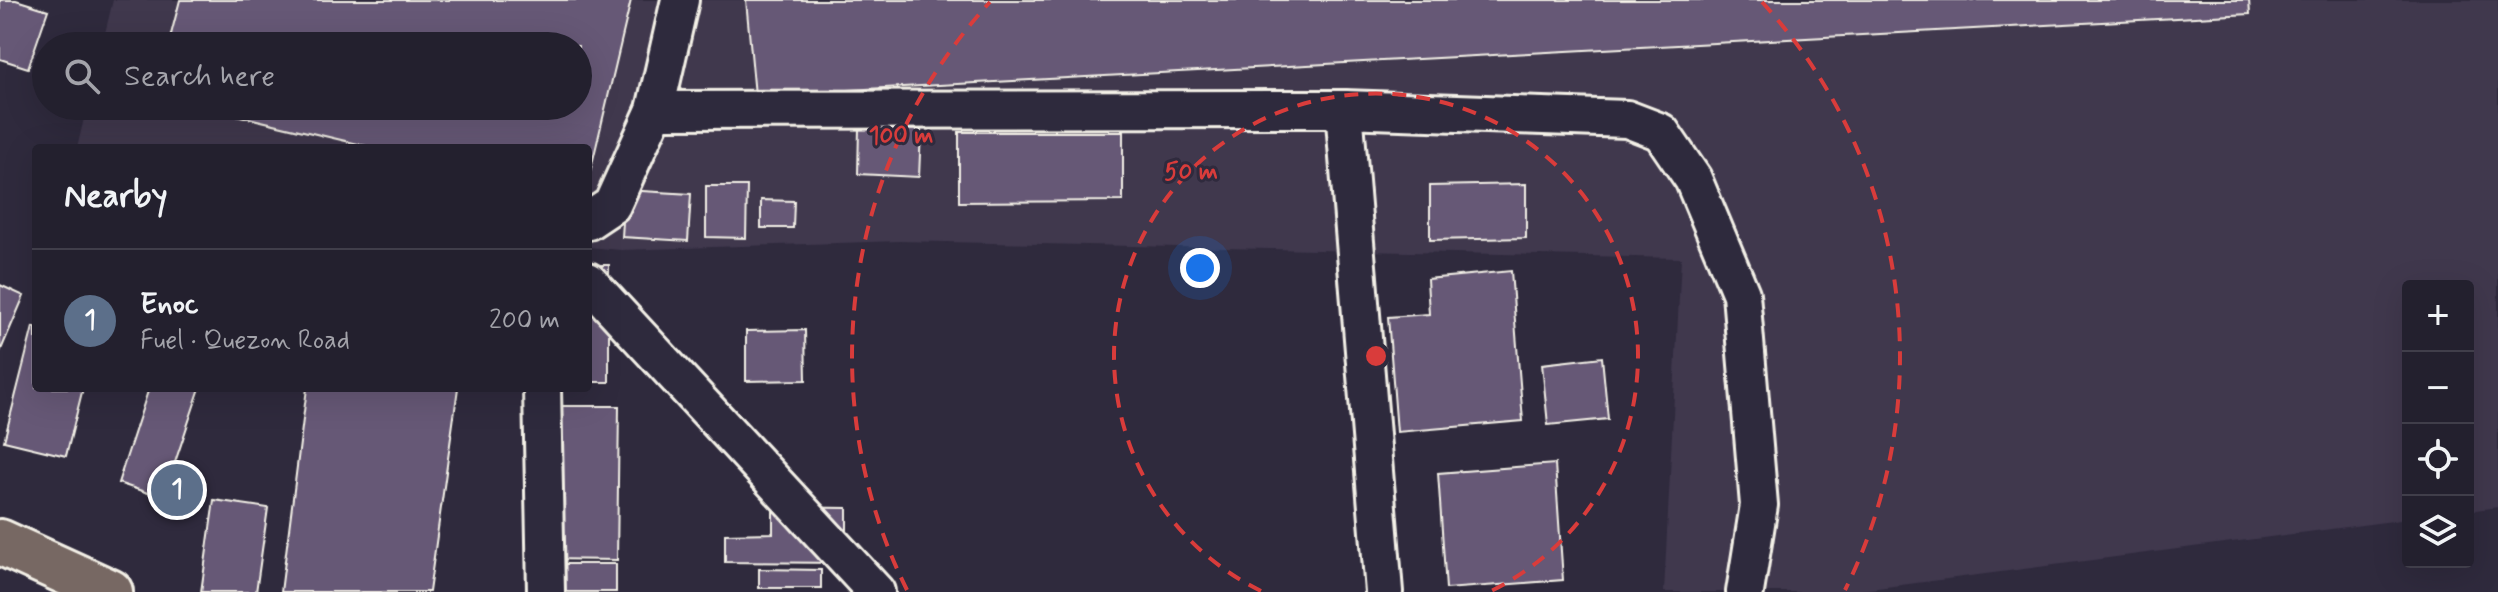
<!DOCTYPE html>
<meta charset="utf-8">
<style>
:root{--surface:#23202e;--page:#2f2d3a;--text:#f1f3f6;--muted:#a3a3aa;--line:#403e4a;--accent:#1a73e8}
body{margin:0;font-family:Mynerve,sans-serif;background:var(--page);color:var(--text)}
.controls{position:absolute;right:24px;bottom:24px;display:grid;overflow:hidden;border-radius:8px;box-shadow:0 8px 32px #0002}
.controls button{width:72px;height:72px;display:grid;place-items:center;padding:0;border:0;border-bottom:2px solid var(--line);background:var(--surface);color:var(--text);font:40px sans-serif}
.you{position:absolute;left:1200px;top:268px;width:28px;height:28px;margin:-20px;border:6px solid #fff;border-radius:50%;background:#1a73e8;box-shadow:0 0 0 12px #1a73e833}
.badge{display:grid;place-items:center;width:52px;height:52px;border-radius:50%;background:var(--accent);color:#fff;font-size:26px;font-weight:700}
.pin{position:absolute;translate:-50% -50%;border:4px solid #fff;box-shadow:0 2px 8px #0006}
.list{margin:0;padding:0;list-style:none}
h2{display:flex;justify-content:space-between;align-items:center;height:104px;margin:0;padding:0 32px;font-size:34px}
h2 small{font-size:26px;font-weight:400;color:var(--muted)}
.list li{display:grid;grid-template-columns:52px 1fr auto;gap:24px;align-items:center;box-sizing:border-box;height:144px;padding:0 32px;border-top:2px solid var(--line)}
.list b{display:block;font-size:30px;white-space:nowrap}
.list p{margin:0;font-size:26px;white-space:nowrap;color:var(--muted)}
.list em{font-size:26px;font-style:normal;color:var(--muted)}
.icon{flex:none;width:44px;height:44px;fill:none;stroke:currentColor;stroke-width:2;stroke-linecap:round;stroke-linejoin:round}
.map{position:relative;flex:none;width:2498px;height:592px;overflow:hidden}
.search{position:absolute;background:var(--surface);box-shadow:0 8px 32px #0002;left:32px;top:32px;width:560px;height:88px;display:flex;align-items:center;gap:20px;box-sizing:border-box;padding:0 28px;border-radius:44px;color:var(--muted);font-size:30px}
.panel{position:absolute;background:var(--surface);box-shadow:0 8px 32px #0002;left:32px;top:144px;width:560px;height:248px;border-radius:8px}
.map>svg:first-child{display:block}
.built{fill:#40384e}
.building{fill:#665976;stroke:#f4f1e8;stroke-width:2}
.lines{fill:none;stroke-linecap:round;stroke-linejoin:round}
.minor-casing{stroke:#f4f1e8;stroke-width:42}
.major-casing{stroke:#f4f1e8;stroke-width:50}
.minor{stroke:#2f2a3d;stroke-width:36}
.major{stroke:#776864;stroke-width:44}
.ring{fill:none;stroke:#d93c3b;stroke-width:4;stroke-dasharray:14 10}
.centre{fill:#d93c3b;stroke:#2f2a3d;stroke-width:4}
.ring-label{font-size:24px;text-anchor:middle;font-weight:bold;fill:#d93c3b;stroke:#2f2a3d;stroke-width:6;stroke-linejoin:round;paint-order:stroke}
</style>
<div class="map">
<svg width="2498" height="592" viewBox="0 0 2498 592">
<rect width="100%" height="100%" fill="#2f2a3d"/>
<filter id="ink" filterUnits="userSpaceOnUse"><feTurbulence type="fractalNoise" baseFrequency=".0125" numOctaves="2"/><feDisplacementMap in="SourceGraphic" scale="16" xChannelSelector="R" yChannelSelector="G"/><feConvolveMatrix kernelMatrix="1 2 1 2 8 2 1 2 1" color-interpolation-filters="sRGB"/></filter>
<g filter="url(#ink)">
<!-- built -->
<path class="built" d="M 113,0 L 2498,0 L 2498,507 L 2468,511 L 2468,286 L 2408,286 L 2408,519 L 1847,592 L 1664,592 L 1681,258 L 899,241 L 621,250 L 588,247 L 588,148 L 77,148 L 87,106 L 578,106 L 578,46 L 102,46 Z"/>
<!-- building -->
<g class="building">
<path d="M 0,0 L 16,0 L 48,10 L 28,68 L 0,59 Z"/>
<path d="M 180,0 L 631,0 L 588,181 L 588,148 L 375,148 L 198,106 L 578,106 L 578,46 L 168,46 Z"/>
<path d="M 746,0 L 2249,0 L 2250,14 L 755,95 Z"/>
<path d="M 859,128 L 921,130 L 919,177 L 858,174 Z"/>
<path d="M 959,132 L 1123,132 L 1123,201 L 959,202 Z"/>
<path d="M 1526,184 L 1526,238 L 1430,240 L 1430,186 Z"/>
<path d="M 706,186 L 747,186 L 746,238 L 706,237 Z"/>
<path d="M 625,190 L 691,194 L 688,241 L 622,237 Z"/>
<path d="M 761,200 L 794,201 L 793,228 L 761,228 Z"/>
<rect x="588" y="265" width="21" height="117"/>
<path d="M 1511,271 L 1523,421 L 1397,432 L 1388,317 L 1429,314 L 1427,279 Z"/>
<path d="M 0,285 L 24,296 L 0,352 Z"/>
<path d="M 33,327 L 36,328 L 36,388 L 83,388 L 66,456 L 4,441 Z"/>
<path d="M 805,330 L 806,380 L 746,381 L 746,331 Z"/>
<path d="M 1602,357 L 1608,419 L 1548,425 L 1542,364 Z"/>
<path d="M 149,388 L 200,388 L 163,498 L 118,483 Z"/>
<path d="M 307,388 L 458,388 L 429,592 L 281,592 Z"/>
<path d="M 550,406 L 619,406 L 617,560 L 548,559 Z"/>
<path d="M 1555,464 L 1563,580 L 1446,589 L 1438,473 Z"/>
<path d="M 214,500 L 268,508 L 256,592 L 201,592 Z"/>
<path d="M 773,507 L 847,508 L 847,563 L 725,562 L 725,534 L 773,533 Z"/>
<rect x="550" y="564" width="66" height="28"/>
<path d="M 759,569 L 821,570 L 821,588 L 759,588 Z"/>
</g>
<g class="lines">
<defs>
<g id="minor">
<path d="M 1344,109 L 1384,592"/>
<path d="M 655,110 L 1344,109 L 1627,119 L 1661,132 L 1693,179 L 1741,294 L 1759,505 L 1745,592"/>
<path d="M 588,221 L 612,205 L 655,110 L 680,0"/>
<path d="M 588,281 L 876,592"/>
<path d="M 542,388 L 546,592"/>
</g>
<path id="major" d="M 0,542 L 110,592"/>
</defs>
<!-- minor casing -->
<use href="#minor" class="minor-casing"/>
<!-- major casing -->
<use href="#major" class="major-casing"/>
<!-- minor -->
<use href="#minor" class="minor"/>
<!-- major -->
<use href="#major" class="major"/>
</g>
</g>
<!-- distance rings -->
<g class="ring">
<path d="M1261 591A262 262 0 1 1 1491 591"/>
<path d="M907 590A524 524 0 0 1 990 2M1762 2A524 524 0 0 1 1845 590"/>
</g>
<circle cx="1376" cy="356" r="12" class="centre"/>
<g class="ring-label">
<text x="901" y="143">100 m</text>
<text x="1191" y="179">50 m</text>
</g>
</svg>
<div class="controls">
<button>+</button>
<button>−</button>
<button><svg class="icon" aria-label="locate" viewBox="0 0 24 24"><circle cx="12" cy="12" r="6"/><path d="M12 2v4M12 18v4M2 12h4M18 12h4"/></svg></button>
<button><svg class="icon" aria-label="layers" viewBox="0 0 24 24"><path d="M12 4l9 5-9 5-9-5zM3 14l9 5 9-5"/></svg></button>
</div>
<div class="you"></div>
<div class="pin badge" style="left:177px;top:490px;background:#5c6f8a">1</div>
<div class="search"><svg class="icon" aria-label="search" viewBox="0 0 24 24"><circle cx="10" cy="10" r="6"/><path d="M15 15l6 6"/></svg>Search here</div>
<section class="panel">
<h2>Nearby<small></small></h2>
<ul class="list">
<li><span class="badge" style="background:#5c6f8a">1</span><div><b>Enoc</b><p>Fuel · Quezon Road</p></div><em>200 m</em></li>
</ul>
</section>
</div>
